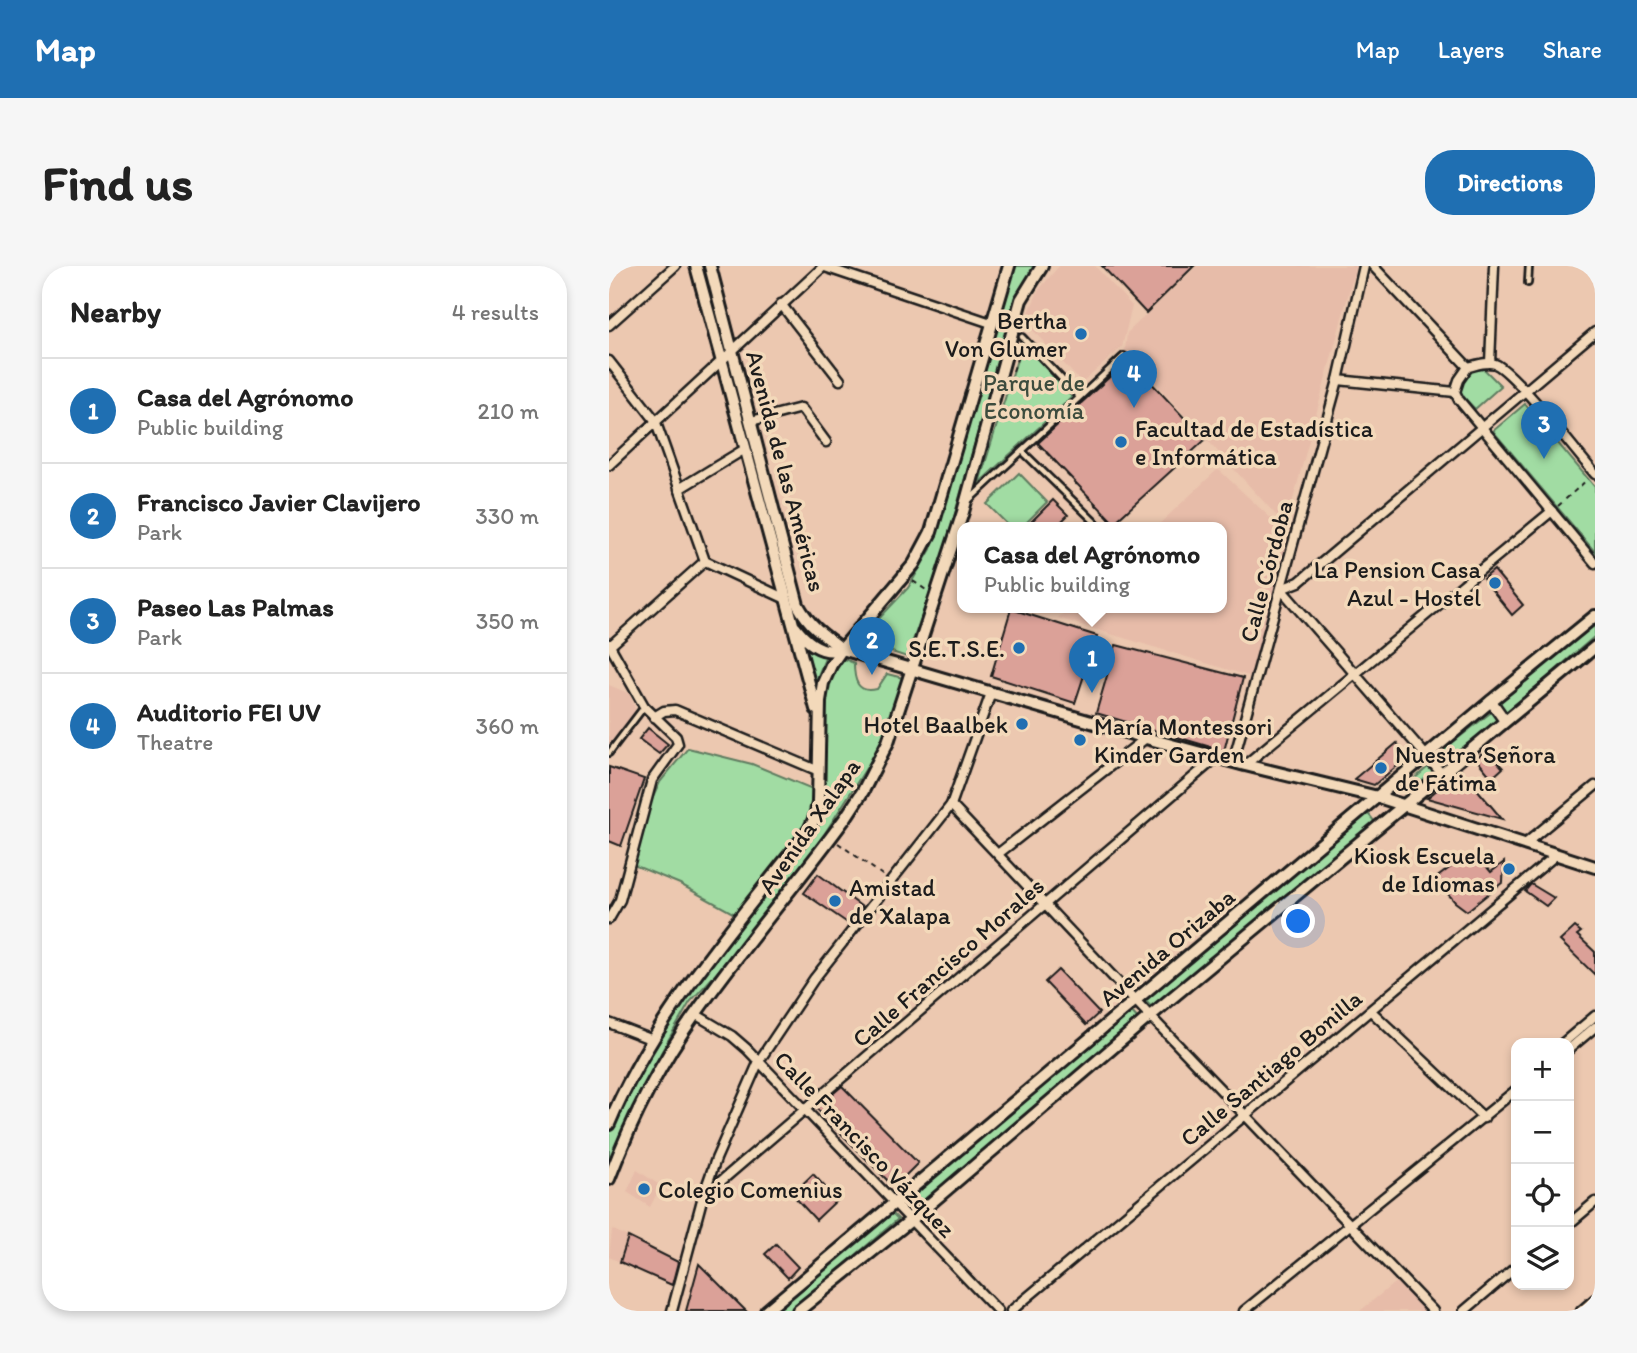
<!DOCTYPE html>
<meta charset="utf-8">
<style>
:root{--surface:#fff;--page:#f6f6f6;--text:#222;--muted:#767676;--line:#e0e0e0;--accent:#1f6fb2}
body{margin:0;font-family:Itim,sans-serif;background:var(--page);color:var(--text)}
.controls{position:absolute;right:21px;bottom:21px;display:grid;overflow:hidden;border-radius:14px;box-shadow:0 4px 10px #0003}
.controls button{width:63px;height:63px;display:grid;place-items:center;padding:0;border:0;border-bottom:2px solid var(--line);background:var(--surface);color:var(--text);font:35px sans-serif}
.you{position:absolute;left:690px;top:656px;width:24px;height:24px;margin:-18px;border:5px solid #fff;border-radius:50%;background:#1a73e8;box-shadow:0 0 0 10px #1a73e833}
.badge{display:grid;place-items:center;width:46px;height:46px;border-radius:50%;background:var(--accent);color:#fff;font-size:23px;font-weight:700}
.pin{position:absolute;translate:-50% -58px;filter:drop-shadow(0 2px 4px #0008)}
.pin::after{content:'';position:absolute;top:37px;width:24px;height:21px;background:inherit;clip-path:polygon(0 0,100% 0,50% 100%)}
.popup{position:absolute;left:348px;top:256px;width:270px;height:91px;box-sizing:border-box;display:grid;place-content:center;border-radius:14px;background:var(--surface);filter:drop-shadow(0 2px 5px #0005);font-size:23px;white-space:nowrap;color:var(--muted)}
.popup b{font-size:26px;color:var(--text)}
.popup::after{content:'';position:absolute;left:50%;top:100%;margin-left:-14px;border:14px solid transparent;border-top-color:var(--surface)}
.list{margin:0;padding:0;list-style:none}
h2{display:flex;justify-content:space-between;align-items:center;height:91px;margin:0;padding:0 28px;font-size:30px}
h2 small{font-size:23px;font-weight:400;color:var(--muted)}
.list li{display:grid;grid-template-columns:46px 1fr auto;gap:21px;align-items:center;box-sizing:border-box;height:105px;padding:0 28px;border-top:2px solid var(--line)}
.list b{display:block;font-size:26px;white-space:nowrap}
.list p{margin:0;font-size:23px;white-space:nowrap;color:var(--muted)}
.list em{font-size:23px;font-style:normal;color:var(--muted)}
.icon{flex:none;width:38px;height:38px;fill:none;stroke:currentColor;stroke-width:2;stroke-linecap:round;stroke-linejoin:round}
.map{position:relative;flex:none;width:986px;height:1045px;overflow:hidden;border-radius:28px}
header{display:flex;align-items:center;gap:42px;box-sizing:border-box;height:98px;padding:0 35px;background:var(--accent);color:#fff}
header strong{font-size:33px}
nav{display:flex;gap:38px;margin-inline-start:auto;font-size:24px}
.intro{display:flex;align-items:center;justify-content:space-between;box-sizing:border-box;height:168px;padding:0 42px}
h1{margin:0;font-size:49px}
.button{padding:18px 32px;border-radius:28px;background:var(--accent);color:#fff;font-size:24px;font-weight:700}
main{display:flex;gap:42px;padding:0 42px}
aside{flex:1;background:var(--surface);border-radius:28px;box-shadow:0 4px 10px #0003}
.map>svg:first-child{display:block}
.built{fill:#e7bca9}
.green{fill:#a1dca3;stroke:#5e7c60;stroke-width:2}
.building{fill:#dba198;stroke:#1c1c1c;stroke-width:2}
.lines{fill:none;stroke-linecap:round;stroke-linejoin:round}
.service-casing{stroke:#1c1c1c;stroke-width:10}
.minor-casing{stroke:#1c1c1c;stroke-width:13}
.tertiary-casing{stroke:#1c1c1c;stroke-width:15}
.secondary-casing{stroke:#1c1c1c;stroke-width:16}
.path{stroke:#1c1c1c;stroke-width:2;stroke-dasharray:5 5;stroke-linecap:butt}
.service{stroke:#f3d9ba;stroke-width:4.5}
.minor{stroke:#f3d9ba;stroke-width:8}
.tertiary{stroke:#f3d9ba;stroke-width:10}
.secondary{stroke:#f3d9ba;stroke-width:10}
.poi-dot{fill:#1f6fb2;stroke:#f3d9ba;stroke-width:2.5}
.labels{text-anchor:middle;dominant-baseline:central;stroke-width:7;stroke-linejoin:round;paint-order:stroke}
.poi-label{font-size:24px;fill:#1c1c1c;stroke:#f3d9ba;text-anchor:end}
.park-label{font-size:24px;fill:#3d4c3e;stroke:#f3d9ba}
.street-label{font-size:24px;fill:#1c1c1c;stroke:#f3d9ba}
</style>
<header>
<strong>Map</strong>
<nav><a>Map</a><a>Layers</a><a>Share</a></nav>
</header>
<div class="intro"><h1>Find us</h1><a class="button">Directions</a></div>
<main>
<aside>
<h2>Nearby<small>4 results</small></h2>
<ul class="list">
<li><span class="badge">1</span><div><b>Casa del Agrónomo</b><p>Public building</p></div><em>210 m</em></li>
<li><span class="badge">2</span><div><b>Francisco Javier Clavijero</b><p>Park</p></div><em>330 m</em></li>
<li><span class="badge">3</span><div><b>Paseo Las Palmas</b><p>Park</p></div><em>350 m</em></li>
<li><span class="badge">4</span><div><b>Auditorio FEI UV</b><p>Theatre</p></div><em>360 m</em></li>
</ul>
</aside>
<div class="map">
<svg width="986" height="1045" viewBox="0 0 986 1045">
<rect width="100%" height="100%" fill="#ecc8b0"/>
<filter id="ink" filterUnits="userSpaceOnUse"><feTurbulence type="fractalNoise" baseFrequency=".0143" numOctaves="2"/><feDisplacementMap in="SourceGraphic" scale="14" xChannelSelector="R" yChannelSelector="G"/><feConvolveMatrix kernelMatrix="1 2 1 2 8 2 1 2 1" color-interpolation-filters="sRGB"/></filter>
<g filter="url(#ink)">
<!-- built -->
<g class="built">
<path d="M 450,0 L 486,0 L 523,40 L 513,81 L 473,117 L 416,56 L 429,25 Z"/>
<path d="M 588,0 L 747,0 L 677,260 L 516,84 L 518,67 Z"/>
<path d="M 609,203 L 682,271 L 643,411 L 449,352 L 461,341 L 612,341 L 612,261 L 547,261 Z"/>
<path d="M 0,419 L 21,428 L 27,446 L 0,478 Z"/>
<path d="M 28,904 L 52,920 L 41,941 L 18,926 Z"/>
<path d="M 3,963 L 19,971 L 11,996 L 0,991 Z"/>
<path d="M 789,1014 L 818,1045 L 751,1045 Z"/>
</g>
<!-- green -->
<g class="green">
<path d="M 403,0 L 429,0 L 403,45 L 334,290 L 298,391 L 249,375 L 299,322 L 322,283 Z"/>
<path d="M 413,76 L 463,131 L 370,217 L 413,77 Z"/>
<path d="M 875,103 L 892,120 L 866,143 L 850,126 L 853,114 L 863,104 Z"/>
<path d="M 916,138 L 986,221 L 986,286 L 884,165 Z"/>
<path d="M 410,207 L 438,236 L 413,261 L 401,261 L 378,238 Z"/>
<path d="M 986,355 L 986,370 L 897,447 L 888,436 Z"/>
<path d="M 190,379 L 217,390 L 208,412 L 204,431 Z"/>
<path d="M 235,393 L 245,397 C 245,414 248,428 268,423 L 278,408 L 294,412 L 270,482 L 216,567 L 147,664 L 81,736 L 53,785 L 0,895 L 0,856 L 74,733 L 206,561 L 215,542 L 216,521 L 213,474 L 217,428 L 223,410 Z"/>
<path d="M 885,444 L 891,453 L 832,502 L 824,492 Z"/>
<path d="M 79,482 L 143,498 L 211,526 L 207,547 L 131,651 L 71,618 L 22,598 L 34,553 L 51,516 Z"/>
<path d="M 819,501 L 828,511 L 802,533 L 792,524 Z"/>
<path d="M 757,545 L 766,556 L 544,743 L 536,734 Z"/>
<path d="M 521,744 L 530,754 L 304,945 L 294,934 Z"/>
<path d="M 281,945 L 289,953 L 181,1045 L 162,1045 Z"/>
</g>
<!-- building -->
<g class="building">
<path d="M 493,0 L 585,0 L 537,47 Z"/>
<path d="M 520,93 L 596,174 L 505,257 L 429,177 Z"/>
<path d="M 444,234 L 459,249 L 447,261 L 417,261 Z"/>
<path d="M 885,304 L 914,339 L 903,349 L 874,313 Z"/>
<path d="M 402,343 L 488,370 L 466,437 L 382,410 Z"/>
<path d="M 507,379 L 634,412 L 615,485 L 487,447 Z"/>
<path d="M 39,462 L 59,478 L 50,488 L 30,473 Z"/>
<path d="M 788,477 L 799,491 L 765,519 L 745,513 Z"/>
<path d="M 878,484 L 894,502 L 883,512 L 867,493 Z"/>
<path d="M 0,501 L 35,513 L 12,580 L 0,575 Z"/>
<path d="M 852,504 L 893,553 L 818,532 Z"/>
<path d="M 851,594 L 872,594 L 882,606 L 895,596 L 894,616 L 858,645 L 846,636 L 826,613 Z"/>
<path d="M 209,608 L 253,641 L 240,658 L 195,627 Z"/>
<path d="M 922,618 L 945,632 L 937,640 L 916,625 Z"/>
<path d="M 966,661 L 972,666 L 968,669 L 986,686 L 986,709 L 951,675 Z"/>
<path d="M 449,704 L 490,747 L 477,759 L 436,716 Z"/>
<path d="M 233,820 L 309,897 L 285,921 L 207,842 Z"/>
<path d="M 204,908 L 228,934 L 207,954 L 183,928 Z"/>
<path d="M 19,971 L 69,996 L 63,1019 L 11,996 Z"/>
<path d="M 167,978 L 189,1001 L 179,1012 L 156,988 Z"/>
<path d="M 90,998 L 137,1045 L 77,1045 Z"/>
</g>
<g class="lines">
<defs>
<g id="service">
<path d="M 919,17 L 920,0"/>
<path d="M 413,71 L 470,131"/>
<path d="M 413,185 L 491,261"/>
<path d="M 359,235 L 515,90"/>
<path d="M 0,487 L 35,441"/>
</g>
<g id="minor">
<path d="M 213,0 L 382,57"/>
<path d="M 764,0 L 859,101"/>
<path d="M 172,38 L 231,114"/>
<path d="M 0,59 L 66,0"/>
<path d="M 0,95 L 46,154 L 96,295 L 177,333"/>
<path d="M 881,97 L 885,0"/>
<path d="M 729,114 L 846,126"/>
<path d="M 142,155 L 192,142 L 217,176"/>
<path d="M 0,199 L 215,0"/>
<path d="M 986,208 C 969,188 905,105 886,98 C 878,95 868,99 859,101 L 850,114 L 846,126 L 850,134 L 986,297"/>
<path d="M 70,223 L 136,183"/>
<path d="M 0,378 L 35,440 L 67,471 L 69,478 L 43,514 L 11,634 L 0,653"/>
<path d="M 1,380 L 96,295"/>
<path d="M 45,451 L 55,445 L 66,444 L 210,505"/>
<path d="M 624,496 L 729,114 L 755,0"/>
<path d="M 636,499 L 943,245"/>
<path d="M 833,508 L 672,323 L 690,316 L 986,66"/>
<path d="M 342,539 L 541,750 L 824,1045"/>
<path d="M 916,578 L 986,520"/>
<path d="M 390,587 L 537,472"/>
<path d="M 762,745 L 875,852"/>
<path d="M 86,748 L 123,770 L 138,783 L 389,1045"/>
<path d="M 0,757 L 44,774"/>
<path d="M 954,777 L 986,750"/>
<path d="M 960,783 L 986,761"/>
<path d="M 97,928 L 608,491"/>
<path d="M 960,958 L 986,936"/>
<path d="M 63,1045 L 94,930 L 107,893 L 150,795 L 205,713 L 342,539 L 382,427"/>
<path d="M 402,1045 L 947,589"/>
<path d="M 635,1045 L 907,824"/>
<path d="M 855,1045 L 907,1001"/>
<path d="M 972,1045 L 986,1033"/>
</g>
<path id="tertiary" d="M 882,435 L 896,455"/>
<g id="secondary">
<path d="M 87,0 L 207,443"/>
<path d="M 101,0 L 189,339 C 200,359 214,369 233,383 L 537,472 L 636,499 L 769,531 L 986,601"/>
<path d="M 186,361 C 198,377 213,389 233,383"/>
<path d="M 0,858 C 46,748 128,657 200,564 L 206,551 L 209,537 L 211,435 L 214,417 L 222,399 L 233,383 L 305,298 L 322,266 L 400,0"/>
<path d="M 0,913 C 22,855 50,798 87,747 C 134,680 188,618 237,551 L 254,525 L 279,476 L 354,246 L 412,34 L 433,0"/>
<path d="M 157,1045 L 882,435 L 986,350"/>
<path d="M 189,1045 L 302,954 L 541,750 L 986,381"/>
</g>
</defs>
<!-- service casing -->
<use href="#service" class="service-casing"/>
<!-- minor casing -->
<use href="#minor" class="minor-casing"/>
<!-- tertiary casing -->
<use href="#tertiary" class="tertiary-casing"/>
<!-- secondary casing -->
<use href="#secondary" class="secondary-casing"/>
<!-- path -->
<g class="path">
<path d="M 404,105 L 412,81"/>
<path d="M 430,179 L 505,258 L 502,261"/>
<path d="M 949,240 L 979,213"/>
<path d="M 304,315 L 317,324"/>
<path d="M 229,577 L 276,611"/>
</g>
<!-- service -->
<use href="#service" class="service"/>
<!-- minor -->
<use href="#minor" class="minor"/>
<!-- tertiary -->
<use href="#tertiary" class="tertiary"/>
<!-- secondary -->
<use href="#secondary" class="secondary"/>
</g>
</g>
<!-- markers -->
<g class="poi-dot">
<circle cx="472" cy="68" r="7"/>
<circle cx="512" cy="176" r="7"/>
<circle cx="886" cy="317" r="7"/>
<circle cx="410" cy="382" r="7"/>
<circle cx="413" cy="458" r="7"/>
<circle cx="471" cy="474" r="7"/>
<circle cx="772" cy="502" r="7"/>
<circle cx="900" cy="603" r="7"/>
<circle cx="226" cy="635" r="7"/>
<circle cx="35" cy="923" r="7"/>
</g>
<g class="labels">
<!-- poi labels -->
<g class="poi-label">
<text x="458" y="54">Bertha<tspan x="458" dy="28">Von Glumer</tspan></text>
<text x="526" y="162" text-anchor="start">Facultad de Estadística<tspan x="526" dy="28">e Informática</tspan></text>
<text x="872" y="303">La Pension Casa<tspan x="872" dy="28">Azul - Hostel</tspan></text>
<text x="396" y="382">S.E.T.S.E.</text>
<text x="399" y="458">Hotel Baalbek</text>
<text x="485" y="460" text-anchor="start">María Montessori<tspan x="485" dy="28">Kinder Garden</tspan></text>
<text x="786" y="488" text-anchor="start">Nuestra Señora<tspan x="786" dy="28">de Fátima</tspan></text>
<text x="886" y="589">Kiosk Escuela<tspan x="886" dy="28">de Idiomas</tspan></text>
<text x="240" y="621" text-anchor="start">Amistad<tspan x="240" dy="28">de Xalapa</tspan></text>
<text x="49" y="923" text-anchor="start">Colegio Comenius</text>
</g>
<!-- park labels -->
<g class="park-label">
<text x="425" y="116">Parque de<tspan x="425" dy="28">Economía</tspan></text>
</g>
<!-- street labels -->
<g class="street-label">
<text transform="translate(177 205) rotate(75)">Avenida de las Américas</text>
<text transform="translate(657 305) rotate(-75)">Calle Córdoba</text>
<text transform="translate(200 560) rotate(-55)">Avenida Xalapa</text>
<text transform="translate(558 681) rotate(-40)">Avenida Orizaba</text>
<text transform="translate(339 696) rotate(-41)">Calle Francisco Morales</text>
<text transform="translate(662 802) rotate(-40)">Calle Santiago Bonilla</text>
<text transform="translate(256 878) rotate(46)">Calle Francisco Vázquez</text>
</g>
</g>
</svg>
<div class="controls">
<button>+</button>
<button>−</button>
<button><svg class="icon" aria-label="locate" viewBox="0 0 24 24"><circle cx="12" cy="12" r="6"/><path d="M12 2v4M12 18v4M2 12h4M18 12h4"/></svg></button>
<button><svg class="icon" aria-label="layers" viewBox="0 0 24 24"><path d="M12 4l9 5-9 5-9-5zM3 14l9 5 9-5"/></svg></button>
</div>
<div class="you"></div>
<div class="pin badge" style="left:483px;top:427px">1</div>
<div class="popup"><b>Casa del Agrónomo</b>Public building</div>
<div class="pin badge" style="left:263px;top:409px">2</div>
<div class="pin badge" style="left:935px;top:193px">3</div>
<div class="pin badge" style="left:525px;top:142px">4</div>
</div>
</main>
